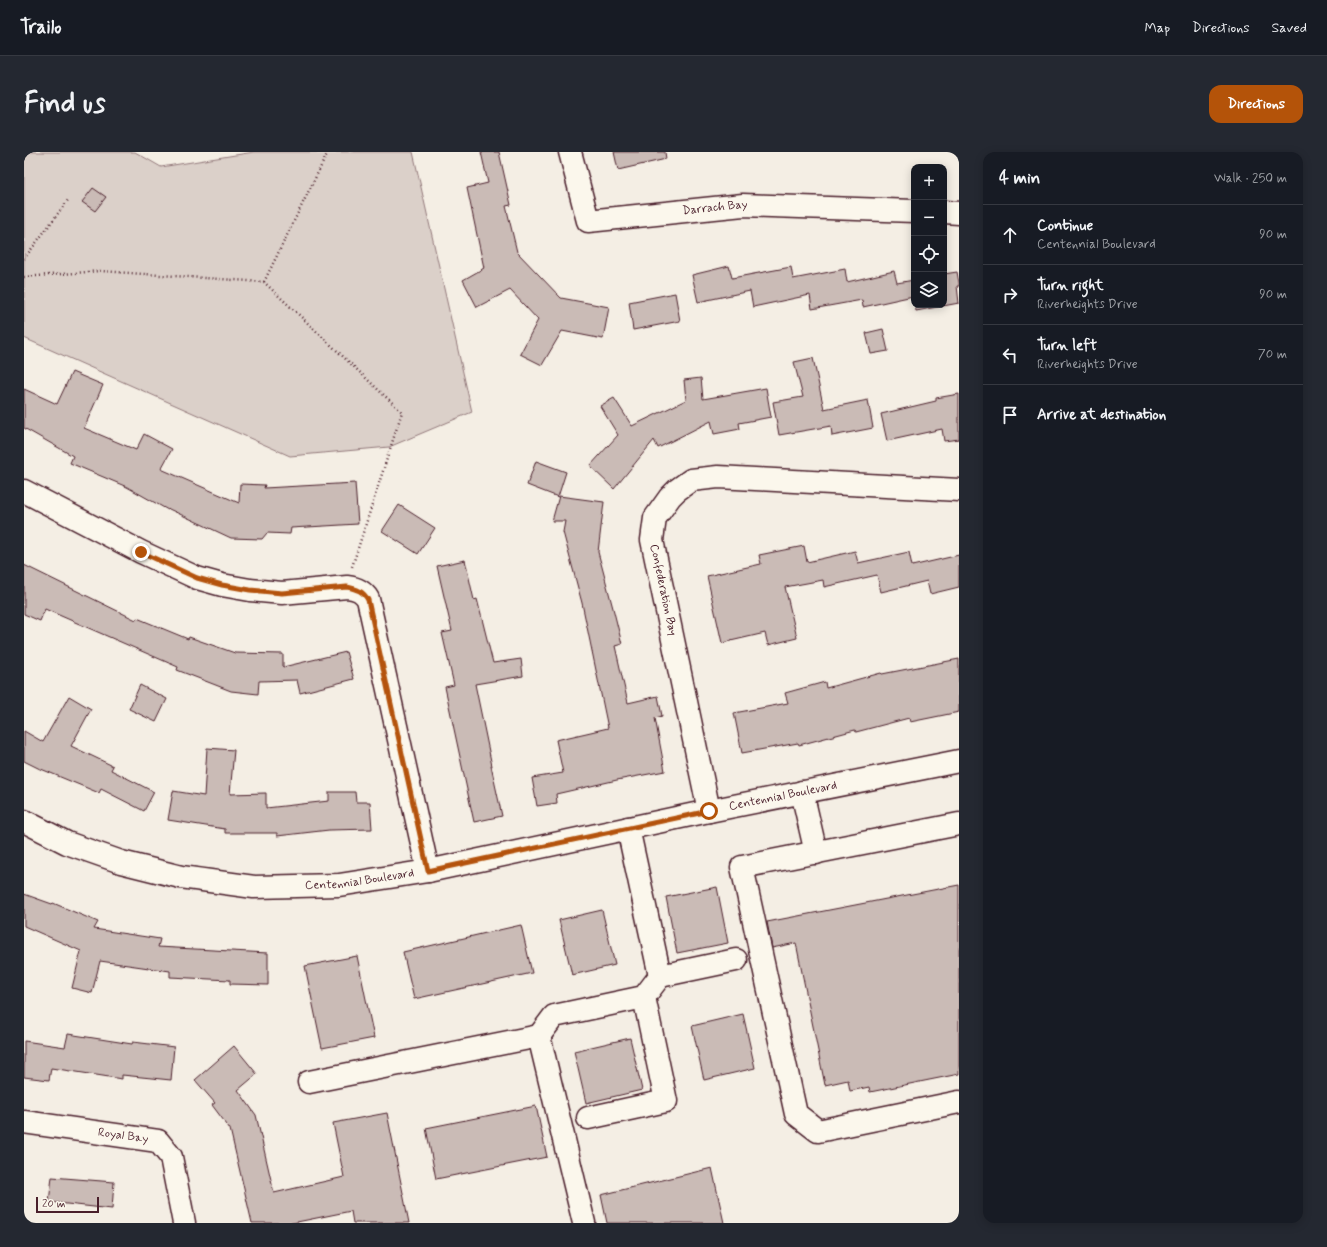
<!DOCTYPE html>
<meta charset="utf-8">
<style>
:root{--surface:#171b24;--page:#242831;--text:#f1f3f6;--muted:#9ea1a6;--line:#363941;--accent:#b45309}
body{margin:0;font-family:Mynerve,sans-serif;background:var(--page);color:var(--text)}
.controls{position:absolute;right:12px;top:12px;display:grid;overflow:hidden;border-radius:8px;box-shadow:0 2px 10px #0003}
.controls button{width:36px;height:36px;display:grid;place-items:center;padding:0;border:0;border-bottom:1px solid var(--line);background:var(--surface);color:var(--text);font:20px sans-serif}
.scale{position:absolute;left:12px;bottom:10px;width:63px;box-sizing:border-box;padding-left:4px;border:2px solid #4a1f2b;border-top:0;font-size:11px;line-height:14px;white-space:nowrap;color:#4a1f2b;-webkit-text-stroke:3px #fbf7ec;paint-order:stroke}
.stop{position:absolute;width:12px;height:12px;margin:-9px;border:3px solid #b45309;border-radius:50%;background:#fff}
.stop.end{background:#b45309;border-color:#fff;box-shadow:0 1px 4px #0008}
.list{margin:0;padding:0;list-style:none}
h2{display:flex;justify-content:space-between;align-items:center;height:52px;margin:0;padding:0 16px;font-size:17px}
h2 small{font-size:13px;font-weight:400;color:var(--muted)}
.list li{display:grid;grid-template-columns:26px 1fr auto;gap:12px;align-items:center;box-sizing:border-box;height:60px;padding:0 16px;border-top:1px solid var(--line)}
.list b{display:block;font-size:15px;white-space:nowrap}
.list p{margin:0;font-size:13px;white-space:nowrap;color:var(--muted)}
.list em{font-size:13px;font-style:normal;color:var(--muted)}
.icon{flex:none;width:22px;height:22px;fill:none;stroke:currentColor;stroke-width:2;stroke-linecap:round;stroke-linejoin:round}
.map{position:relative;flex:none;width:935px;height:1071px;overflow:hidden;border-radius:12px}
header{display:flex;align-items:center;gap:24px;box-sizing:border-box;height:56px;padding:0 20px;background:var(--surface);border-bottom:1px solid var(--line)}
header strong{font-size:19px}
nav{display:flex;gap:22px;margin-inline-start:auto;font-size:14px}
.intro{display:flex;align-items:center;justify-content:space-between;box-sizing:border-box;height:96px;padding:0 24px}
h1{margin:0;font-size:28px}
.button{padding:10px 18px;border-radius:12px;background:var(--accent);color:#fff;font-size:14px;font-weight:700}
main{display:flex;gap:24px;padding:0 24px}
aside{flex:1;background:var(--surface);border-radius:12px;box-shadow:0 2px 10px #0003}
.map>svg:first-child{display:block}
.green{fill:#dbd0c9;stroke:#92787a}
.building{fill:#cabbb6;stroke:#4a1f2b}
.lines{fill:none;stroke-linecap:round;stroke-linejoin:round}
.minor-casing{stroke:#4a1f2b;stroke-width:25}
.path{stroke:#4a1f2b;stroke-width:2.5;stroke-dasharray:1 3;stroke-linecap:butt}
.minor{stroke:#fbf7ec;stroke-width:22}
.route{stroke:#b45309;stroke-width:5}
.labels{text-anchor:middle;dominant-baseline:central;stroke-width:3;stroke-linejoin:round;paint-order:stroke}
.street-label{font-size:12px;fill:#4a1f2b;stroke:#fbf7ec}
</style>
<header>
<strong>Trailo</strong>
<nav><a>Map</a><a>Directions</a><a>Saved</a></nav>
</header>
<div class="intro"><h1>Find us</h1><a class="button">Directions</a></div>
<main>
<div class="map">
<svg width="935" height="1071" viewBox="0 0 935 1071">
<rect width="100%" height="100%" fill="#f4eee4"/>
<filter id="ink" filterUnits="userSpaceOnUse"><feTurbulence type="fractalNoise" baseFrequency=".025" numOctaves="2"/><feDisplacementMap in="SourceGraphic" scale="8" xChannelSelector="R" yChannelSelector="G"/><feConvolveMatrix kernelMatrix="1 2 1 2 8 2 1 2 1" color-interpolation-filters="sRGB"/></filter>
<g filter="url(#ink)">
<!-- green -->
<path class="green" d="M 0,0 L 111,0 L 137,15 L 230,0 L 389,0 L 448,260 L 365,295 L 266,304 L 0,186 Z"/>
<!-- building -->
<g class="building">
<path d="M 457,0 L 475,0 L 487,53 L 482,54 L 493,100 L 537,146 L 585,155 L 579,187 L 538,179 L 518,213 L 496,202 L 514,168 L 486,138 L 453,155 L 439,128 L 460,116 L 443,36 L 464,31 Z"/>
<path d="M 590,0 L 641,0 L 642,7 L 594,18 Z"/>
<path d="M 69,36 L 82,45 L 71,59 L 58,50 Z"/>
<path d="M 705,114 L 708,126 L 767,115 L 769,127 L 821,117 L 823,130 L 870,119 L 873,131 L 890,128 L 890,147 L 889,144 L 839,155 L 838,148 L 788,157 L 786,143 L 729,155 L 726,139 L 674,150 L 668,123 Z"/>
<path d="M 933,120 L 935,131 L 935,134 L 933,134 L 935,151 L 892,159 L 891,153 L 920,153 L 920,122 Z"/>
<path d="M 651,141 L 656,169 L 609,178 L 605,150 Z"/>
<path d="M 859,177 L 864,199 L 847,202 L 842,181 Z"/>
<path d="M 789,206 L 800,257 L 844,248 L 849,276 L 808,284 L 807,274 L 755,283 L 749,250 L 779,245 L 770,210 Z"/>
<path d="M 48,220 L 79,233 L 60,276 L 112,298 L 120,282 L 148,297 L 137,317 L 215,351 L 216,332 L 241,333 L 240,336 L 331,331 L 334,372 L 267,376 L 266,382 L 243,381 L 238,387 L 207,386 L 145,357 L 144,358 L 103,335 L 46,311 L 49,304 L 0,276 L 0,237 L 33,252 Z"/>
<path d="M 677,226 L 679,247 L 742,236 L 747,265 L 715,271 L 716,277 L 690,282 L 687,269 L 634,296 L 630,288 L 590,337 L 566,314 L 594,283 L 576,254 L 590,246 L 608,274 L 662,248 L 660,228 Z"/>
<path d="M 935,242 L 935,287 L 920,289 L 918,277 L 863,289 L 857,262 L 912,249 L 912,246 Z"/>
<path d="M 512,309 L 542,320 L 534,345 L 503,333 Z"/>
<path d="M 535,344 L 580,350 L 574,400 L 590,460 L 598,492 L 591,494 L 604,551 L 634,544 L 638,564 L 631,566 L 641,619 L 593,628 L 532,642 L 533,651 L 513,654 L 508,626 L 539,621 L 532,588 L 584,576 L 558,451 L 539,380 L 541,369 L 528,369 Z"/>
<path d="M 375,353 L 411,376 L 394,402 L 358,379 Z"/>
<path d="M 780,394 L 783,410 L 831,399 L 834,411 L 885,400 L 888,414 L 935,403 L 935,435 L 906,442 L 903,429 L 857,440 L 853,423 L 800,435 L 799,428 L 761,435 L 773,486 L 744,493 L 741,481 L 698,491 L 683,424 L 737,412 L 735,403 Z"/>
<path d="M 441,408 L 450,448 L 453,447 L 469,511 L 497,507 L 499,524 L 451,532 L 468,614 L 467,614 L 478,664 L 450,670 L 421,535 L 430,533 L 418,481 L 428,479 L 413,414 Z"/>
<path d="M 0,413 L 112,468 L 113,466 L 164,487 L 165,485 L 211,501 L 259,502 L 259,515 L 322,500 L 330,527 L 276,541 L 273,528 L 235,529 L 234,542 L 207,539 L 153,518 L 154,515 L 21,457 L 16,469 L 0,462 Z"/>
<path d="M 935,507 L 935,560 L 886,570 L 885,566 L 832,580 L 831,578 L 775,593 L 774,591 L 718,601 L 710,561 L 764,551 L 761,541 L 801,530 L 802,536 L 857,521 L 858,522 Z"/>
<path d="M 116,533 L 143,547 L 132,570 L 105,557 Z"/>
<path d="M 45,544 L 67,557 L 47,594 L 89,614 L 87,618 L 130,640 L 120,659 L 77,637 L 75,641 L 17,617 L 16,617 L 0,609 L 0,579 L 19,590 Z"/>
<path d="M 183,596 L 210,598 L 206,642 L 242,641 L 242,656 L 305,649 L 305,640 L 331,640 L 332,650 L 346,650 L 348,677 L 305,678 L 253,684 L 253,681 L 201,681 L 201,677 L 144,668 L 149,639 L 180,644 Z"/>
<path d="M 935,733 L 935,922 L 846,940 L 845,935 L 826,939 L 824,928 L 801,933 L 772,791 L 748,796 L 743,770 Z"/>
<path d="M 693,735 L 704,791 L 653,801 L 642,745 Z"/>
<path d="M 0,742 L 28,752 L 29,751 L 74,770 L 70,777 L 136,787 L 134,795 L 244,801 L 244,833 L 206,832 L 206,828 L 146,825 L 146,819 L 76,809 L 68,841 L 48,836 L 57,799 L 0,774 Z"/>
<path d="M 578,758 L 591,813 L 548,823 L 535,768 Z"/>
<path d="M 497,773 L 508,821 L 390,847 L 379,800 Z"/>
<path d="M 333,804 L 350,886 L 298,896 L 281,814 Z"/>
<path d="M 719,862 L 731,916 L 680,928 L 668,874 Z"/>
<path d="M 44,882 L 108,892 L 109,890 L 150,895 L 147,928 L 98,923 L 98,927 L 27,916 L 25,928 L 0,925 L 0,889 L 41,895 Z"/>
<path d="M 606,886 L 618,938 L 562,951 L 550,899 Z"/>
<path d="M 210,894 L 233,922 L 214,938 L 232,963 L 250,1041 L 320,1025 L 309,971 L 363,961 L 385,1071 L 329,1071 L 327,1059 L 268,1071 L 228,1071 L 206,977 L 188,953 L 191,951 L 171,928 Z"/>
<path d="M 512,954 L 523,1005 L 412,1027 L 402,976 Z"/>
<path d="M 688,1016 L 700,1071 L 583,1071 L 577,1043 Z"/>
<path d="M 28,1025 L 90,1030 L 88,1057 L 25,1050 Z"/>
</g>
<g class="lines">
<defs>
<g id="minor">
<path id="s1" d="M 546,0 L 564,69 L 719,53 L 890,59"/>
<path d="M 920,60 L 935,61"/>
<path d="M 0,339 L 117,400 L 173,426 L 198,433 L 226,438 L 258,441 L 323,435 C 333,436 339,439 344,447 L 404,719"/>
<path d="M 778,640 L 792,701"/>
<path d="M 685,659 L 628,388 L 631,366 L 646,345 L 653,338 L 667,328 L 694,325 L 935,338"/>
<path id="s2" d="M 0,669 L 43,691 L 97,710 L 157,725 L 230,735 L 315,733 L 404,719 L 685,659 L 935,609"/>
<path d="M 935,672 L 718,715 L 772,962 L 794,979 L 935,950"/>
<path d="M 636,824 L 712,808"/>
<path d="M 515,884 L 530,864 L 620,845 L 636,824 L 604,676"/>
<path d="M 285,930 L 515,884 L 560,1071"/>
<path d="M 564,966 L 642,949 L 620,845"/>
<path id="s3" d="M 0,970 L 134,989 L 147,1005 L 160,1071"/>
</g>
</defs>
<!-- minor casing -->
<use href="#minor" class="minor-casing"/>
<!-- path -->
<g class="path">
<path d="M 0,107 L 44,48"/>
<path d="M 0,125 L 76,119 L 240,130 L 378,260 L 328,415"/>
<path d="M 240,130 L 304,0"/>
</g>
<!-- minor -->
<use href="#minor" class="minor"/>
</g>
</g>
<g class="lines" filter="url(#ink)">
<!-- route -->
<path class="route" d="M 117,400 L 173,426 L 198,433 L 226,438 L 258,441 L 323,435 C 333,437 339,439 344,448 L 404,719 L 685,659"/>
</g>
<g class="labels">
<!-- street labels -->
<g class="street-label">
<text stroke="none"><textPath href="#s1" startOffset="199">Darrach Bay</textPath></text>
<text transform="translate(639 438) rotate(78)">Confederation Bay</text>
<text stroke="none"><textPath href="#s2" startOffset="779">Centennial Boulevard</textPath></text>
<text stroke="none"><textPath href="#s2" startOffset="347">Centennial Boulevard</textPath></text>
<text stroke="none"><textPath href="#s3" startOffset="100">Royal Bay</textPath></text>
</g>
</g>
</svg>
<div class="controls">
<button>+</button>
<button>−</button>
<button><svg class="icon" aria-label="locate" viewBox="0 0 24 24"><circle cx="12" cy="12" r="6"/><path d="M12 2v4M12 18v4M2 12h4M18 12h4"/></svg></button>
<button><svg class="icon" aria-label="layers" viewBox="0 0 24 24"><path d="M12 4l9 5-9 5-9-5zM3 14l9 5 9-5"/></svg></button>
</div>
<div class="scale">20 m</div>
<div class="stop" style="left:685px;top:659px"></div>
<div class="stop end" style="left:117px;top:400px"></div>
</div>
<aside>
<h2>4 min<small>Walk · 250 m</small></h2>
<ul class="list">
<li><svg class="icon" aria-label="ahead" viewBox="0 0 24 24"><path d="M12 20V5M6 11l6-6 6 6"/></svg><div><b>Continue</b><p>Centennial Boulevard</p></div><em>90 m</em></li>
<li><svg class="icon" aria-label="right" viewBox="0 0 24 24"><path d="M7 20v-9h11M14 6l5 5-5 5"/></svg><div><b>Turn right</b><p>Riverheights Drive</p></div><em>90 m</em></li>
<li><svg class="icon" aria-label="left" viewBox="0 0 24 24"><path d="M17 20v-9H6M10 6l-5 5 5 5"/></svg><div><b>Turn left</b><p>Riverheights Drive</p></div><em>70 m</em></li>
<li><svg class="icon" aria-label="arrive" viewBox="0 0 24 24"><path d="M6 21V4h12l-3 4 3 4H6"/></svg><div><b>Arrive at destination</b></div></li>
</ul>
</aside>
</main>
